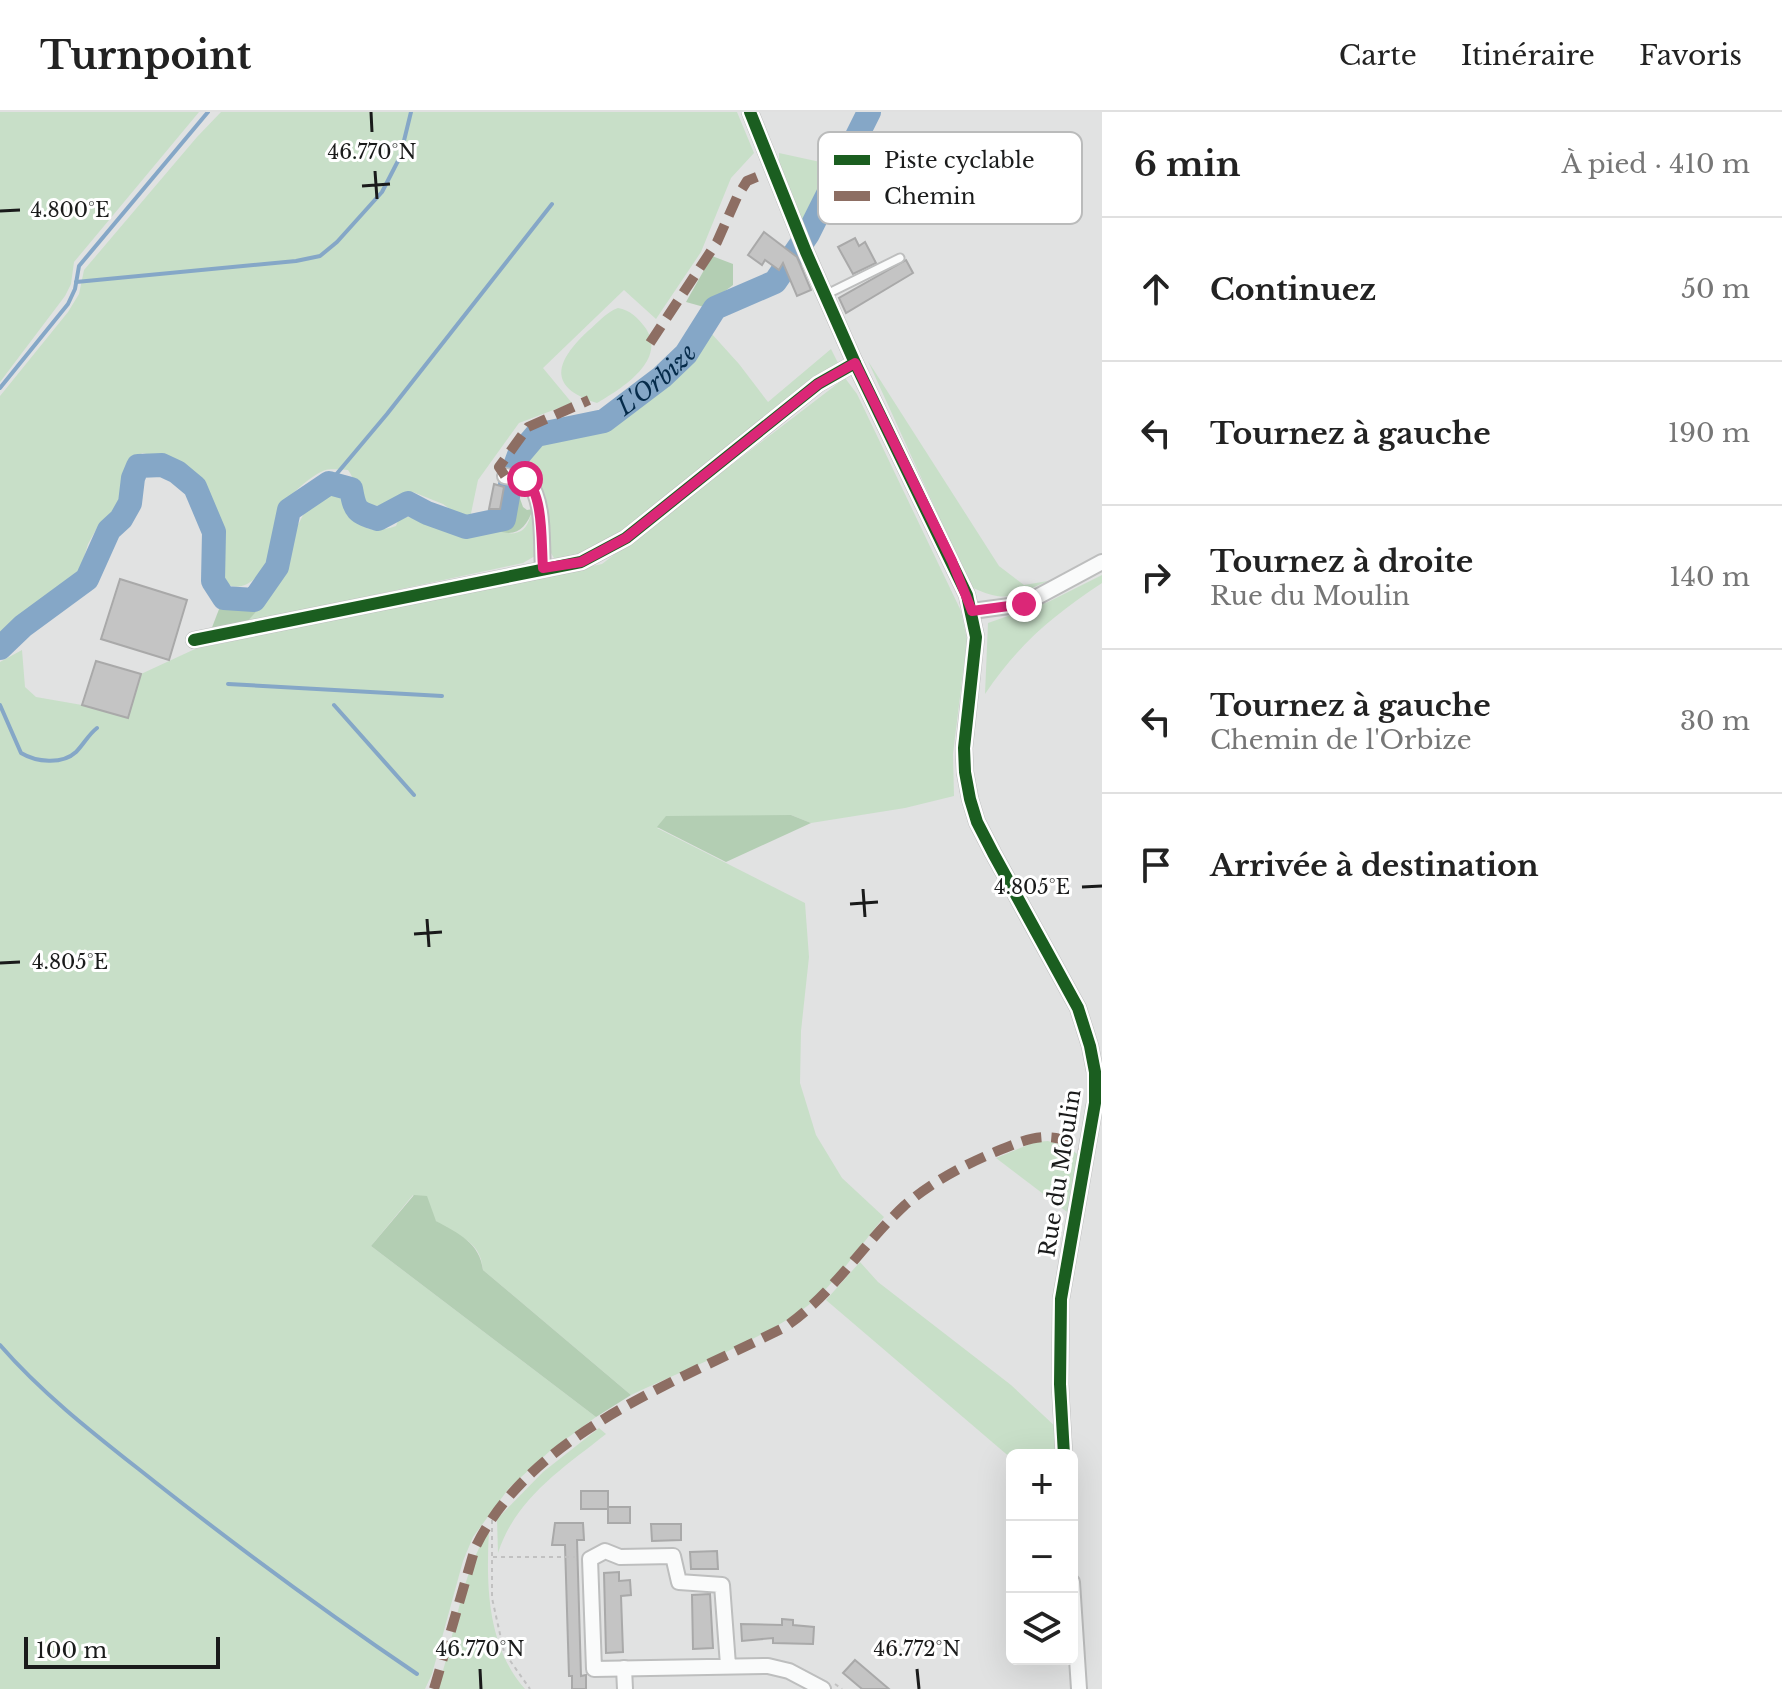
<!DOCTYPE html>
<html lang="fr">
<meta charset="utf-8">
<style>
:root{--surface:#fff;--page:#f2f2f2;--text:#222;--muted:#767676;--line:#e0e0e0}
body{margin:0;font-family:"Libre Baskerville",serif;background:var(--page);color:var(--text)}
.controls{position:absolute;right:24px;bottom:24px;display:grid;overflow:hidden;border-radius:12px;box-shadow:0 8px 32px #0002}
.controls button{width:72px;height:72px;display:grid;place-items:center;padding:0;border:0;border-bottom:2px solid var(--line);background:var(--surface);color:var(--text);font:40px sans-serif}
.scale{position:absolute;left:24px;bottom:20px;width:196px;box-sizing:border-box;padding-left:8px;border:4px solid #1a1b1b;border-top:0;font-size:22px;line-height:28px;white-space:nowrap;color:#1a1b1b;-webkit-text-stroke:6px #fff;paint-order:stroke}
.stop{position:absolute;width:24px;height:24px;margin:-18px;border:6px solid #db2777;border-radius:50%;background:#fff}
.stop.end{background:#db2777;border-color:#fff;box-shadow:0 2px 8px #0008}
.list{margin:0;padding:0;list-style:none}
h2{display:flex;justify-content:space-between;align-items:center;height:104px;margin:0;padding:0 32px;font-size:34px}
h2 small{font-size:26px;font-weight:400;color:var(--muted)}
.list li{display:grid;grid-template-columns:52px 1fr auto;gap:24px;align-items:center;box-sizing:border-box;height:144px;padding:0 32px;border-top:2px solid var(--line)}
.list b{display:block;font-size:30px;white-space:nowrap}
.list p{margin:0;font-size:26px;white-space:nowrap;color:var(--muted)}
.list em{font-size:26px;font-style:normal;color:var(--muted)}
.icon{flex:none;width:44px;height:44px;fill:none;stroke:currentColor;stroke-width:2;stroke-linecap:round;stroke-linejoin:round}
.map{position:relative;flex:none;width:1102px;height:1577px;overflow:hidden}
header{display:flex;align-items:center;gap:48px;box-sizing:border-box;height:112px;padding:0 40px;background:var(--surface);border-bottom:2px solid var(--line)}
header strong{font-size:38px}
nav{display:flex;gap:44px;margin-inline-start:auto;font-size:28px}
main{display:flex}
aside{flex:1;background:var(--surface)}
.map>svg:first-child{display:block}
.green{fill:#c8dfc8}
.forest{fill:#b3ceb3}
.lines{fill:none;stroke-linecap:round;stroke-linejoin:round}
.stream{stroke:#85a7c7;stroke-width:4}
.river{stroke:#85a7c7;stroke-width:24}
.building{fill:#c4c4c4;stroke:#a9a9a9;stroke-width:2}
.lane-casing{stroke:#bdbebe;stroke-width:11}
.street-casing{stroke:#bdbebe;stroke-width:18}
.path{stroke:#c1c1c1;stroke-width:2;stroke-dasharray:4 4;stroke-linecap:butt}
.lane{stroke:#fafbfb;stroke-width:7}
.street{stroke:#fafbfb;stroke-width:14}
.quiet{stroke:#8d6e63;stroke-width:10;stroke-dasharray:20 10;stroke-linecap:butt}
.cycleway-casing{stroke:#fff;stroke-width:17}
.cycleway{stroke:#1b5e20;stroke-width:12}
.route{stroke:#db2777;stroke-width:10}
.ticks{fill:none;stroke:#1a1b1b;stroke-width:3}
.labels{text-anchor:middle;dominant-baseline:central;stroke-width:6;stroke-linejoin:round;paint-order:stroke}
.street-label{font-size:22px;fill:#1a1b1b;stroke:#fff}
.water-label{font-size:24px;font-style:italic;fill:#052b4a;stroke:#fff}
.key{fill:#fff;stroke:#babbbb;stroke-width:2}
.key-label{font-size:22px;fill:#1a1b1b}
.ticks-label{font-size:20px;text-anchor:middle;fill:#1a1b1b;stroke:#fff;stroke-width:6;stroke-linejoin:round;paint-order:stroke}
</style>
<header>
<strong>Turnpoint</strong>
<nav><a>Carte</a><a>Itinéraire</a><a>Favoris</a></nav>
</header>
<main>
<div class="map">
<svg width="1102" height="1577" viewBox="0 0 1102 1577">
<rect width="100%" height="100%" fill="#e1e2e2"/>
<!-- green -->
<g class="green">
<path d="M 0,0 L 199,0 L 74,150 L 71,172 L 65,184 L 0,270 Z"/>
<path d="M 221,0 L 737,0 L 754,41 L 731,66 L 701,140 L 656,207 L 624,178 L 543,256 L 572,291 L 519,311 L 478,368 L 469,411 L 443,392 L 413,380 C 396,388 372,405 359,383 C 355,374 354,366 348,358 C 341,358 330,356 323,359 C 312,363 282,389 277,400 C 275,407 277,424 274,436 C 266,461 240,491 217,464 L 219,418 L 204,381 L 181,350 L 142,341 L 126,360 L 123,392 L 97,416 L 88,432 L 77,469 L 0,530 L 0,284 L 68,200 L 79,182 L 84,158 L 197,25 Z"/>
<path d="M 779,41 L 834,53 L 803,113 L 779,49 Z"/>
<path d="M 618,196 C 630,198 637,205 644,214 C 670,247 621,277 597,291 C 546,275 556,249 588,219 C 598,211 606,200 618,196 Z"/>
<path d="M 711,221 L 739,252 L 768,290 L 831,237 L 839,253 L 628,417 L 590,442 L 564,447 L 554,446 L 546,433 L 533,365 L 522,358 L 526,344 L 541,330 L 606,316 L 685,253 Z"/>
<path d="M 868,249 L 999,454 L 1024,473 L 1048,469 C 1014,484 1007,492 971,475 Z"/>
<path d="M 845,266 L 857,282 L 961,499 L 967,527 L 953,642 L 954,684 L 905,696 L 811,711 L 791,703 L 657,716 L 805,791 L 809,845 L 801,919 L 800,971 L 816,1023 L 842,1066 L 884,1105 C 860,1134 833,1176 802,1198 C 755,1231 684,1258 631,1283 L 483,1158 C 480,1125 456,1126 435,1108 C 427,1101 421,1091 413,1083 L 371,1134 L 596,1305 L 551,1338 L 509,1376 L 473,1425 L 463,1449 L 432,1562 L 425,1577 L 0,1577 L 0,550 L 22,538 L 25,575 L 36,585 L 82,593 L 127,605 L 141,562 L 195,537 L 602,452 Z"/>
<path d="M 333,378 L 344,379 C 353,408 361,426 396,414 L 399,406 L 408,405 C 436,412 461,416 490,417 C 501,418 510,425 521,419 C 528,415 530,405 533,397 L 535,444 L 523,451 L 247,510 L 283,466 L 289,423 L 299,411 L 305,399 L 319,386 Z"/>
<path d="M 1102,463 L 1102,471 C 1052,504 1019,532 985,582 L 988,511 L 1048,490 Z"/>
<path d="M 1048,1029 L 1069,1036 L 1080,1044 L 1071,1103 L 996,1046 L 1035,1030 Z"/>
<path d="M 860,1150 L 878,1170 L 1011,1273 L 1058,1317 L 1059,1343 L 1012,1343 L 1012,1347 L 826,1188 Z"/>
<path d="M 599,1316 L 606,1322 C 562,1357 516,1386 498,1441 L 497,1407 L 543,1360 Z"/>
<path d="M 489,1418 C 486,1473 487,1534 525,1577 L 437,1577 C 456,1525 459,1465 489,1418 Z"/>
</g>
<!-- forest -->
<g class="forest">
<path d="M 712,144 L 733,152 L 733,173 L 704,195 L 686,190 Z"/>
<path d="M 518,381 L 523,395 L 527,398 L 533,397 C 526,417 515,427 494,417 L 506,413 L 513,382 Z"/>
<path d="M 221,492 L 261,494 L 247,510 L 211,518 Z"/>
<path d="M 791,703 L 811,711 L 726,750 L 657,715 L 666,704 Z"/>
<path d="M 414,1083 L 427,1084 L 436,1109 C 458,1121 480,1131 483,1158 L 631,1283 L 596,1305 L 371,1134 Z"/>
</g>
<g class="lines">
<!-- stream -->
<g class="stream">
<path d="M 76,170 L 296,149 L 320,144 L 337,130 L 382,80 L 400,45 L 411,0"/>
<path d="M 0,276 L 68,192 L 75,177 L 79,154 L 208,0"/>
<path d="M 329,371 L 387,302 L 552,92"/>
<path d="M 228,572 L 442,584"/>
<path d="M 0,593 L 21,641 C 36,650 62,653 76,640 C 84,632 88,623 97,616"/>
<path d="M 334,593 L 414,683"/>
<path d="M 0,1233 C 45,1285 102,1328 155,1370 C 240,1437 327,1501 417,1562"/>
</g>
<!-- river -->
<path class="river" id="s1" d="M 0,536 L 23,514 L 87,467 L 109,418 L 121,407 L 130,391 L 133,366 L 138,354 L 162,353 L 177,360 L 195,375 L 214,420 L 213,469 L 224,486 L 254,488 L 277,455 L 289,398 L 329,371 L 351,377 C 355,399 356,400 378,407 L 408,391 L 427,401 L 466,415 L 504,407 L 512,362 L 519,343 L 536,323 L 604,309 L 662,265 L 686,242 L 715,196 L 775,170 L 808,122 L 869,0"/>
</g>
<!-- building -->
<g class="building">
<path d="M 764,120 L 797,145 L 811,178 L 797,184 L 783,151 L 779,158 L 765,148 L 762,153 L 748,143 Z"/>
<path d="M 855,126 L 859,134 L 865,130 L 876,151 L 853,162 L 838,135 Z"/>
<path d="M 906,148 L 913,161 L 846,201 L 839,186 Z"/>
<path d="M 494,372 L 504,375 L 500,397 L 489,397 Z"/>
<path d="M 120,467 L 187,488 L 169,548 L 101,527 Z"/>
<path d="M 96,549 L 141,562 L 128,606 L 82,593 Z"/>
<path d="M 581,1379 L 608,1379 L 608,1395 L 630,1395 L 630,1411 L 608,1411 L 608,1397 L 581,1397 Z"/>
<path d="M 555,1411 L 583,1411 L 584,1428 L 577,1428 L 581,1564 L 586,1563 L 586,1577 L 572,1577 L 572,1564 L 569,1564 L 565,1433 L 552,1433 Z"/>
<path d="M 651,1412 L 681,1412 L 681,1428 L 652,1429 Z"/>
<path d="M 717,1439 L 718,1457 L 691,1457 L 690,1440 Z"/>
<path d="M 619,1460 L 619,1469 L 630,1468 L 631,1483 L 621,1484 L 623,1540 L 606,1541 L 604,1461 Z"/>
<path d="M 710,1482 L 713,1536 L 693,1537 L 692,1483 Z"/>
<path d="M 782,1507 L 793,1508 L 793,1513 L 814,1515 L 813,1532 L 773,1531 L 773,1526 L 742,1529 L 741,1512 L 782,1513 Z"/>
<path d="M 855,1548 L 889,1577 L 862,1577 L 843,1561 Z"/>
</g>
<g class="lines">
<defs>
<path id="lane" d="M 825,183 L 900,146"/>
<g id="street">
<path d="M 750,0 L 806,140 L 855,251 L 967,483 L 976,525 L 964,636 L 965,660 L 970,687 L 977,710 L 993,741 L 1078,896 L 1090,934 L 1095,960 L 1095,991 L 1061,1187 L 1060,1272 L 1064,1343"/>
<path d="M 505,364 L 528,368 C 545,391 541,428 543,456"/>
<path d="M 972,499 L 1024,492 L 1102,450"/>
<path d="M 194,528 L 581,450 L 626,426 L 818,272 L 855,251"/>
<path d="M 1072,1470 L 1079,1577"/>
<path d="M 728,1553 L 722,1473 L 679,1470 L 673,1444 L 620,1445 L 605,1439 L 590,1447 L 594,1557 L 768,1554 L 789,1559 L 823,1577"/>
<path d="M 624,1556 L 625,1577"/>
</g>
</defs>
<!-- lane casing -->
<use href="#lane" class="lane-casing"/>
<!-- street casing -->
<use href="#street" class="street-casing"/>
<!-- path -->
<g class="path">
<path d="M 492,1408 L 492,1486 L 504,1540 L 530,1577"/>
<path d="M 493,1445 L 575,1445"/>
<path d="M 835,1572 L 842,1577"/>
</g>
<!-- lane -->
<use href="#lane" class="lane"/>
<!-- street -->
<use href="#street" class="street"/>
<!-- quiet -->
<g class="quiet">
<path d="M 650,231 L 717,130 L 737,85 L 747,69 L 774,58"/>
<path d="M 505,364 L 499,355 L 528,315 L 589,288"/>
<path d="M 434,1577 L 475,1436 C 531,1321 677,1270 785,1215 C 833,1182 863,1132 905,1093 C 932,1070 962,1054 995,1040 C 1034,1024 1048,1018 1088,1037"/>
</g>
<defs>
<g id="cycleway">
<path d="M 750,0 L 806,140 L 855,251 L 967,483 L 976,525 L 964,636 L 965,660 L 970,687 L 977,710 L 993,741 L 1078,896 L 1090,934 L 1095,960 L 1095,991 L 1061,1187 L 1060,1272 L 1064,1343"/>
<path d="M 194,528 L 581,450 L 626,426 L 818,272 L 855,251"/>
</g>
</defs>
<!-- cycleway casing -->
<use href="#cycleway" class="cycleway-casing"/>
<!-- cycleway -->
<use href="#cycleway" class="cycleway"/>
</g>
<g class="lines">
<!-- route -->
<path class="route" d="M 525,367 C 544,381 541,432 543,456 L 581,450 L 626,426 L 818,272 L 855,251 L 952,449 L 972,499 L 1024,492"/>
</g>
<!-- ticks -->
<path class="ticks" d="M 371,0 L 372,20M 375,59 L 377,87M 362,74 L 390,72M 0,99 L 20,98M 1082,775 L 1102,774M 863,777 L 865,805M 850,792 L 878,790M 427,807 L 429,835M 414,822 L 442,820M 0,851 L 20,850M 480,1557 L 481,1577M 917,1557 L 919,1577"/>
<g class="labels">
<!-- street labels -->
<g class="street-label">
<text transform="translate(1060 1061) rotate(-81)">Rue du Moulin</text>
</g>
<!-- water labels -->
<g class="water-label">
<text stroke="none"><textPath href="#s1" startOffset="1028">L'Orbize</textPath></text>
</g>
</g>
<!-- legend -->
<rect x="818" y="20" width="264" height="92" rx="12" class="key"/>
<rect x="834" y="43" width="36" height="10" fill="#1b5e20"/>
<rect x="834" y="79" width="36" height="10" fill="#8d6e63"/>
<g class="key-label">
<text x="884" y="56">Piste cyclable</text>
<text x="884" y="92">Chemin</text>
</g>
<g class="ticks-label">
<text x="372" y="47">46.770°N</text>
<text x="70" y="105">4.800°E</text>
<text x="1032" y="782">4.805°E</text>
<text x="70" y="857">4.805°E</text>
<text x="480" y="1544">46.770°N</text>
<text x="917" y="1544">46.772°N</text>
</g>
</svg>
<div class="controls">
<button>+</button>
<button>−</button>
<button><svg class="icon" aria-label="layers" viewBox="0 0 24 24"><path d="M12 4l9 5-9 5-9-5zM3 14l9 5 9-5"/></svg></button>
</div>
<div class="scale">100 m</div>
<div class="stop" style="left:525px;top:367px"></div>
<div class="stop end" style="left:1024px;top:492px"></div>
</div>
<aside>
<h2>6 min<small>À pied · 410 m</small></h2>
<ul class="list">
<li><svg class="icon" aria-label="ahead" viewBox="0 0 24 24"><path d="M12 20V5M6 11l6-6 6 6"/></svg><div><b>Continuez</b></div><em>50 m</em></li>
<li><svg class="icon" aria-label="left" viewBox="0 0 24 24"><path d="M17 20v-9H6M10 6l-5 5 5 5"/></svg><div><b>Tournez à gauche</b></div><em>190 m</em></li>
<li><svg class="icon" aria-label="right" viewBox="0 0 24 24"><path d="M7 20v-9h11M14 6l5 5-5 5"/></svg><div><b>Tournez à droite</b><p>Rue du Moulin</p></div><em>140 m</em></li>
<li><svg class="icon" aria-label="left" viewBox="0 0 24 24"><path d="M17 20v-9H6M10 6l-5 5 5 5"/></svg><div><b>Tournez à gauche</b><p>Chemin de l'Orbize</p></div><em>30 m</em></li>
<li><svg class="icon" aria-label="arrive" viewBox="0 0 24 24"><path d="M6 21V4h12l-3 4 3 4H6"/></svg><div><b>Arrivée à destination</b></div></li>
</ul>
</aside>
</main>
